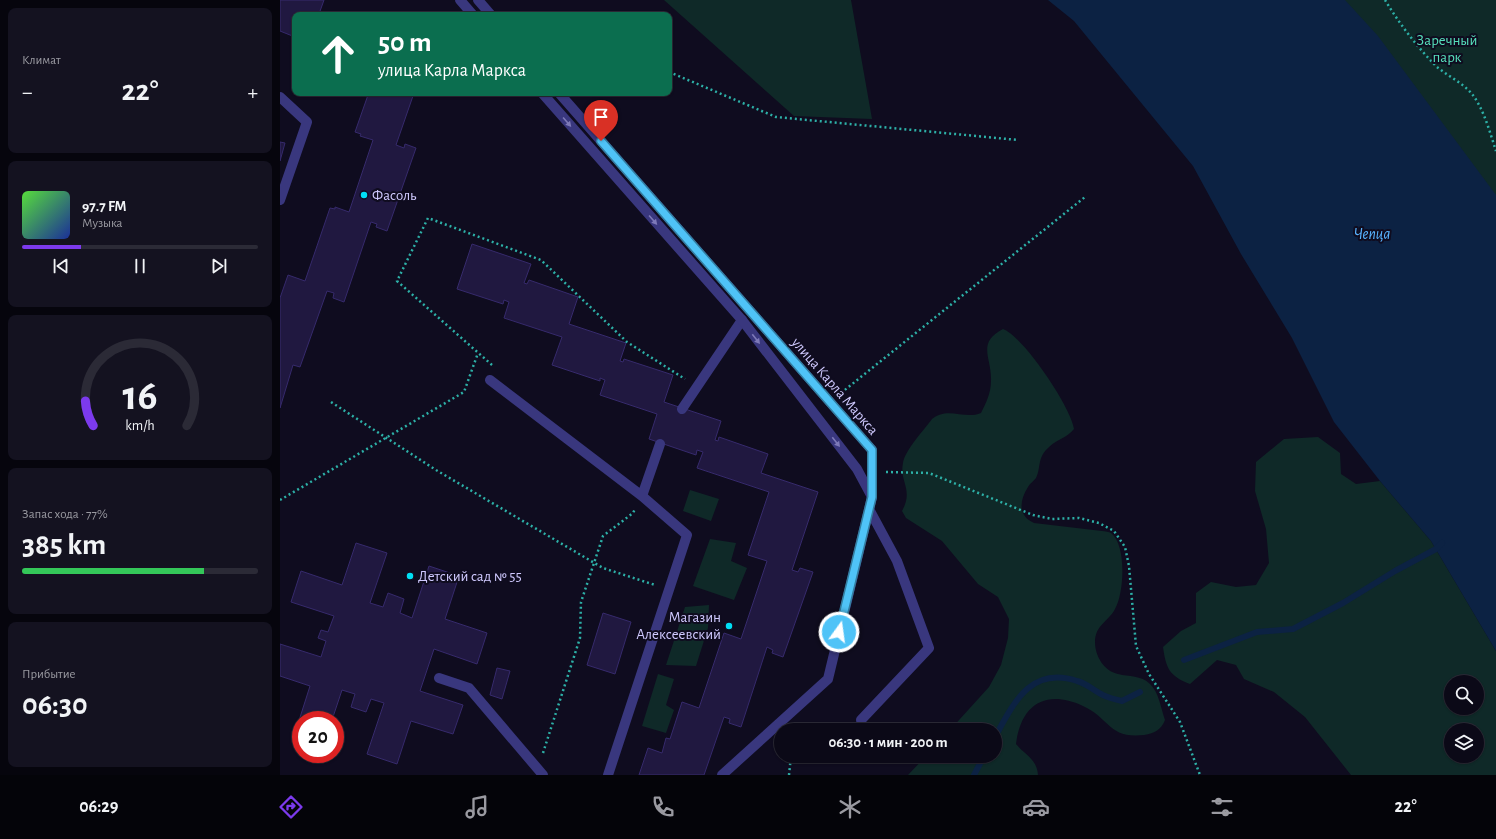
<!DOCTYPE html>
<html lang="ru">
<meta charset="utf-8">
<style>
body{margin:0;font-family:"Alegreya Sans",sans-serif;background:#141220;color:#f1f3f6;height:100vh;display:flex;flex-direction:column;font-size:15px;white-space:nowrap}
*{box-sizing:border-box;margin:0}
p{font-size:13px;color:#9a9aa1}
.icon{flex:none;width:22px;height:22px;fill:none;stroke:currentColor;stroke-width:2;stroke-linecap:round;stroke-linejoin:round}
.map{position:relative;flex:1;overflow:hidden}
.panel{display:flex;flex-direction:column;gap:8px;padding:8px;background:#06050d;width:280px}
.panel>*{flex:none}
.guide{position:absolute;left:12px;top:12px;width:380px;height:84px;border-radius:8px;box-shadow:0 1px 3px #0004,0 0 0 1px #2b2a36;background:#0b6e4f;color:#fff;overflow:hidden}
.tools{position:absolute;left:1164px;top:675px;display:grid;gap:8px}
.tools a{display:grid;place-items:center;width:40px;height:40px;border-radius:50%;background:#0b0917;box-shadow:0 1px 3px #0004,0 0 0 1px #2b2a36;font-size:20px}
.speed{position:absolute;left:12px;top:711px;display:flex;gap:8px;font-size:20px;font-weight:700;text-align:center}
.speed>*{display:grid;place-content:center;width:52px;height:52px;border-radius:50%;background:#0b0917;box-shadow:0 1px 3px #0004,0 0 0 1px #2b2a36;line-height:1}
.speed .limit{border:6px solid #d22;background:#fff;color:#111}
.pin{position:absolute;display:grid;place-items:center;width:34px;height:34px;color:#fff;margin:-41px -17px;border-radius:50% 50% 50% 0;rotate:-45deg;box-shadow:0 0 4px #0007}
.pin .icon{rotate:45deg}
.me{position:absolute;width:44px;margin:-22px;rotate:14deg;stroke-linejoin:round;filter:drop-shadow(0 0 3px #0008)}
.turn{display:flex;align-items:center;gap:14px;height:84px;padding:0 20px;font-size:18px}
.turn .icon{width:52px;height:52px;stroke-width:2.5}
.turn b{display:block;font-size:28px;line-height:34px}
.big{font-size:30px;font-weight:700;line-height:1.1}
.panel .tile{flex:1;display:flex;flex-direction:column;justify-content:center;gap:6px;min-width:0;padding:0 14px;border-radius:8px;background:#141220}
.panel .dial{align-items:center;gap:0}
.dial svg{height:104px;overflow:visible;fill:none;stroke:#2b2a36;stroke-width:7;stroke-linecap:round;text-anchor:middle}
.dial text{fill:#f1f3f6;stroke:none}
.song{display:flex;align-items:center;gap:12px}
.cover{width:48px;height:48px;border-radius:6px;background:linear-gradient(135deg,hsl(110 70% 55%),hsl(230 70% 35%))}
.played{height:4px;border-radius:2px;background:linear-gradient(90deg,#7c3aed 25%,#2b2a36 25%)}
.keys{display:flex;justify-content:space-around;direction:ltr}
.heat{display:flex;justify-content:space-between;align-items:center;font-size:22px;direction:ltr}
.charge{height:6px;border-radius:3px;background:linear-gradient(90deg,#34c759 77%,#2b2a36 0)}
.trip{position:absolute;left:494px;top:723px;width:228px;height:40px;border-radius:20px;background:#0b0917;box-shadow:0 1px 3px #0004,0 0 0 1px #2b2a36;font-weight:700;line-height:40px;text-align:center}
.tab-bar{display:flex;height:64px;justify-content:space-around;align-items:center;background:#040409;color:#9a9aa1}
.tab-bar .icon{width:28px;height:28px}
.tab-bar .selected{color:#7c3aed}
.tab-bar b{font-size:18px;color:#f1f3f6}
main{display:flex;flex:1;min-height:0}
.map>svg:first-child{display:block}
</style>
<main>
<section class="panel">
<div class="tile"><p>Климат</p>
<div class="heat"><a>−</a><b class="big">22°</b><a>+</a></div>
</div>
<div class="tile">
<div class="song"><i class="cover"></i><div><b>97.7 FM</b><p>Музыка</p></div></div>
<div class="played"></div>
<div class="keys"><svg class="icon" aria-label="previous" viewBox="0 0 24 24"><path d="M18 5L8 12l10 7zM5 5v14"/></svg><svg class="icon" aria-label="pause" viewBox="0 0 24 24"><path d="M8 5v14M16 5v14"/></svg><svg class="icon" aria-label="next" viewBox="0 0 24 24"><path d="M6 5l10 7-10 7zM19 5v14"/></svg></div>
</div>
<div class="tile dial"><svg viewBox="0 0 100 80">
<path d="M14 69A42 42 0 1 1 86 69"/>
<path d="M14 69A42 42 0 0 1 8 50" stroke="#7c3aed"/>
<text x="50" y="56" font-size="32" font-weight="700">16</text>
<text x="50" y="72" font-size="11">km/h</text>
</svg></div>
<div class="tile"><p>Запас хода · 77%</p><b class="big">385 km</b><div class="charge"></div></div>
<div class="tile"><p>Прибытие</p><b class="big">06:30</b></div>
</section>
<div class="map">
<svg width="1216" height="775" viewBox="0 0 1216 775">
<rect width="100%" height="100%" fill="#0f0c1f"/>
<!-- green -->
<path fill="#0f2928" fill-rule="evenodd" d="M384,0h187l21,119 -78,-3z
M984,0h232v269z
M723,329c20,7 68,78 71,100 -7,9 -19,11 -27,20 -10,10 -6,20 -11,29 -2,3 -6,5 -8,9 -9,14 -10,29 6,36l68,8c3,0 7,1 9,2 16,12 13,61 4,76 -6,12 -20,16 -20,33 0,14 9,29 23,32 11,3 23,1 32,10 9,8 11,25 15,36 -4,10 -10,13 -21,15 -36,4 -34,-17 -61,-29 -37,-17 -62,-2 -67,38 9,11 21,15 22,31h-130l18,-19h69v-26h-45l39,-43 12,-22 7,-27 1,-19 -11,-22 -20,-13 -36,-43 -36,-23 -4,-7c12,-22 -3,-29 1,-48 2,-13 21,-33 29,-44 16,-13 32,1 49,-6 5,-10 10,-20 10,-32 1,-23 -15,-38 12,-52z
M1038,437l22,16 1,21 15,10 24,-3 51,60 65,110v124h-145l-46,-58 -31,-25 -30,-13 -8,-14 -19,-5 -27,24c-21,-8 -24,-16 -27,-37l18,-16 15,-8v-30l15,-11 25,5 20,-2 13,-22 -3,-34 -11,-38 1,-29 28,-23zM1171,682h26v26h-26zM1171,730h26v26h-26z
M410,490l29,9 -8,22 -28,-10z
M430,539l26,4 -5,18 16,7 -13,32 -41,-14z
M429,605l-1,23 -12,38 -30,-1 19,-58z
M378,674l16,5 -8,26 8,5 -8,23 -24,-7z"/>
<!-- water -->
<path fill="#0c2243" d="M768,0h297l33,36 118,159v456l-65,-110 -51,-60 -46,-59 -42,-84 -51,-84 -48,-88 -119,-145z"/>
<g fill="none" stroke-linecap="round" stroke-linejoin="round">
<!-- stream -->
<path stroke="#0c2243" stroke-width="6" d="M904,660l73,-28 36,-3 50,-26 52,-32 41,-22 6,-6
M715,737c19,-35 36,-71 82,-56 9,2 16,9 24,13 6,4 14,5 21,7l18,-9
M694,775l10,-19"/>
</g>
<!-- building -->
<path fill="#201840" stroke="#362a6c" d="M0,0h44l-5,14 3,1h-27v22l-15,-6z
M85,93h49l-18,52 8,3 1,-4 11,4 -29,83 -11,-4 1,-3 -6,-2 -27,80 -11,-4 1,-5 -7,-2 -27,76 -7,-2 -13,43v-110l8,-23 17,6 25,-73 5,1v-2l14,5 24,-72 -13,-4 1,-2 -6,-2 13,-37z
M0,142l5,1 -5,18z
M192,244l59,20 -7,19 3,1 2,-4 49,17 -9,27 57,19 -6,18 3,1 1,-3 49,16 -9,27 57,19 -6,19 3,1 1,-4 49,17 -7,19 57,19 -26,78 6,2 2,-4 13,4 -30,85 -11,-4 1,-3 -6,-3 -26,80 -12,-4 1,-4 -6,-2 -20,58h-65l9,-27 14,5 4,-15 4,1 12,-37 17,6 25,-75 17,6 26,-78 -19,-6 21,-63 -72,-24 6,-16 -6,-2 -1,5 -47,-16 8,-25 -57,-19 5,-15 -5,-2v3l-48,-16 10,-28 -58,-19 5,-16 -5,-2 -1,4 -46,-15z
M76,543l31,10 -17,50 13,4 5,-14 16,6 -4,14 12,5 17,-52 30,10 -14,43 42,14 -10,31 -43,-15 -14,42 43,14 -10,29 -42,-13 -14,43 -30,-10 17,-51 -13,-4 -5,13 -15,-5 4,-13 -13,-4 -10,30h-31v12l-5,-2 14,-44 -30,-10v-32l41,13 5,-16 -8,-3 3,-8 7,2 6,-16 -43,-14 10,-31 41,14z
M323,613l28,9 -16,52 -28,-9z
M217,668l13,3 -8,28 -12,-4z"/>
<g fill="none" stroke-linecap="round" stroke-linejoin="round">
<!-- path -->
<path stroke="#2db0a7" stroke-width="2.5" stroke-dasharray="2 3" stroke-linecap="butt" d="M1105,0c14,23 32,47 51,66 11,10 26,16 36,28 12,15 18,39 24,57
M389,72l107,45 242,23
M212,365l-95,-84 31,-63 113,42 86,82 58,37
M561,393l244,-196
M51,402l105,68 167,98 52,17
M606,472l43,1 104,42 19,4 27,-1 20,5 15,8 11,16 4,19 7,80 13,28 31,48 20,53
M0,500l184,-108 14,-39
M263,753l37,-115 1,-36 22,-66 30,-23 2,-4
M509,775l2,-19"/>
<!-- lane -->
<path stroke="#39377e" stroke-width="10" d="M0,97l27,25 -27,78
M210,380l152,116
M402,409l60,-89
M159,678l30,10 74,87
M581,720l68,-72 -32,-87 -28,-52
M328,775l79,-240 -45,-39 18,-52
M442,775l106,-96 44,-182"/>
<!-- street -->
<path stroke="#39377e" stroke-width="10" d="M180,0l13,15
M198,0l13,15
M262,93l200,227 115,149 15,28
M279,93l313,357v45"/>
</g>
<!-- one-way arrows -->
<defs><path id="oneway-solid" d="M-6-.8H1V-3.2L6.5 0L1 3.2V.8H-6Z"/></defs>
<g fill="#7d79b8">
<use href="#oneway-solid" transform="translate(287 122) rotate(49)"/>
<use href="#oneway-solid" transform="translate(373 220) rotate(49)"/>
<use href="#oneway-solid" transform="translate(476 339) rotate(52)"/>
<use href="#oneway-solid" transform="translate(556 442) rotate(52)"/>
</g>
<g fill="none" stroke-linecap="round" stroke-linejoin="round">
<!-- route casing -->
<g stroke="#337fa1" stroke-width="10">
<path id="route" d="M321,141l271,309v47l-33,135"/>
</g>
<!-- route -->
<use href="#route" stroke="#4fc3f7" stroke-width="7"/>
</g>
<!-- markers -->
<g fill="#00dff5" stroke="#0f0c1f" stroke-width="1.5">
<circle cx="84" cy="195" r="4"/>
<circle cx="130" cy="576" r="4"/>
<circle cx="449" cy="626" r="4"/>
</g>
<g text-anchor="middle" stroke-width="4" stroke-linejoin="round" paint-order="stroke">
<!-- park labels -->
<g font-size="15" fill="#56dfbb" stroke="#0f0c1f">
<text x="1167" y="45">Заречный<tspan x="1167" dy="17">парк</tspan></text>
</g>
<!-- poi labels -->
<g font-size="15" fill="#d0caff" stroke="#0f0c1f" text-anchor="start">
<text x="92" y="200">Фасоль</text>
<text x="138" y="581">Детский сад № 55</text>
<text x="441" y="622" text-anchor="end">Магазин<tspan x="441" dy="17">Алексеевский</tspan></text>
</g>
<!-- street labels -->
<g font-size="15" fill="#d0caff" stroke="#0f0c1f">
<text transform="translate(555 386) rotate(49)" y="5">улица Карла Маркса</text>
</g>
<!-- water labels -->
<g font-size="16" font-style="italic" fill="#58b3ff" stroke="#0f0c1f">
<text x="1092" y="239">Чепца</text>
</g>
</g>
</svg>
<div class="tools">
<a><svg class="icon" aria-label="search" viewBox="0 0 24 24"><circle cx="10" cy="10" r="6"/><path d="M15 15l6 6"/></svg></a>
<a><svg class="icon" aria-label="layers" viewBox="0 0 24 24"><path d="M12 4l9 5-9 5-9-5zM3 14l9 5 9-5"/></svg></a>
</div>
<div class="speed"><div class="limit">20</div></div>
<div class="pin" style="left:321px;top:141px;background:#d93025"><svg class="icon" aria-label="arrive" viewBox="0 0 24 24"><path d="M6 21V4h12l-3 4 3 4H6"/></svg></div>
<svg class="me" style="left:559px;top:632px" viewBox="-20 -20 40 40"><circle r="17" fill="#4fc3f7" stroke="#fff" stroke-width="3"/><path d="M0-11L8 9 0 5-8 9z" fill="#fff"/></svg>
<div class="trip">06:30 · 1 мин · 200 m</div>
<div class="guide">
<div class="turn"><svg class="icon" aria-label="ahead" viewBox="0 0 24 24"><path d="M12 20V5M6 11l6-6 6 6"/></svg><div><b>50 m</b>улица Карла Маркса</div></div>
</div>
</div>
</main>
<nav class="tab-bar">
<b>06:29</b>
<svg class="icon selected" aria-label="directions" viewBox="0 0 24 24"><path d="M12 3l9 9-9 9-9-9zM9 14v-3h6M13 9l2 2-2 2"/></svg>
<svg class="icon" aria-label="music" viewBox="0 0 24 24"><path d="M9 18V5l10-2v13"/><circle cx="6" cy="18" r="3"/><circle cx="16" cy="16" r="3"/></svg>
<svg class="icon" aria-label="phone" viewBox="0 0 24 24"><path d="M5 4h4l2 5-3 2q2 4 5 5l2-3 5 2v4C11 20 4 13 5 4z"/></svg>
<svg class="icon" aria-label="climate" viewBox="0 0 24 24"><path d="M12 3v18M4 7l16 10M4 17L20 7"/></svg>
<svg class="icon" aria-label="car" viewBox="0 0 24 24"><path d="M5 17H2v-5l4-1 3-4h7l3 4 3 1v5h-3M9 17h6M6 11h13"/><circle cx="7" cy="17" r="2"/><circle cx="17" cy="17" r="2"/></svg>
<svg class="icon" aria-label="filters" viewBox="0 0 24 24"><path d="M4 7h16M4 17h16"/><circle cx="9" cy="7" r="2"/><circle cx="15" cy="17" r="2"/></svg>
<b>22°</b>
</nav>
